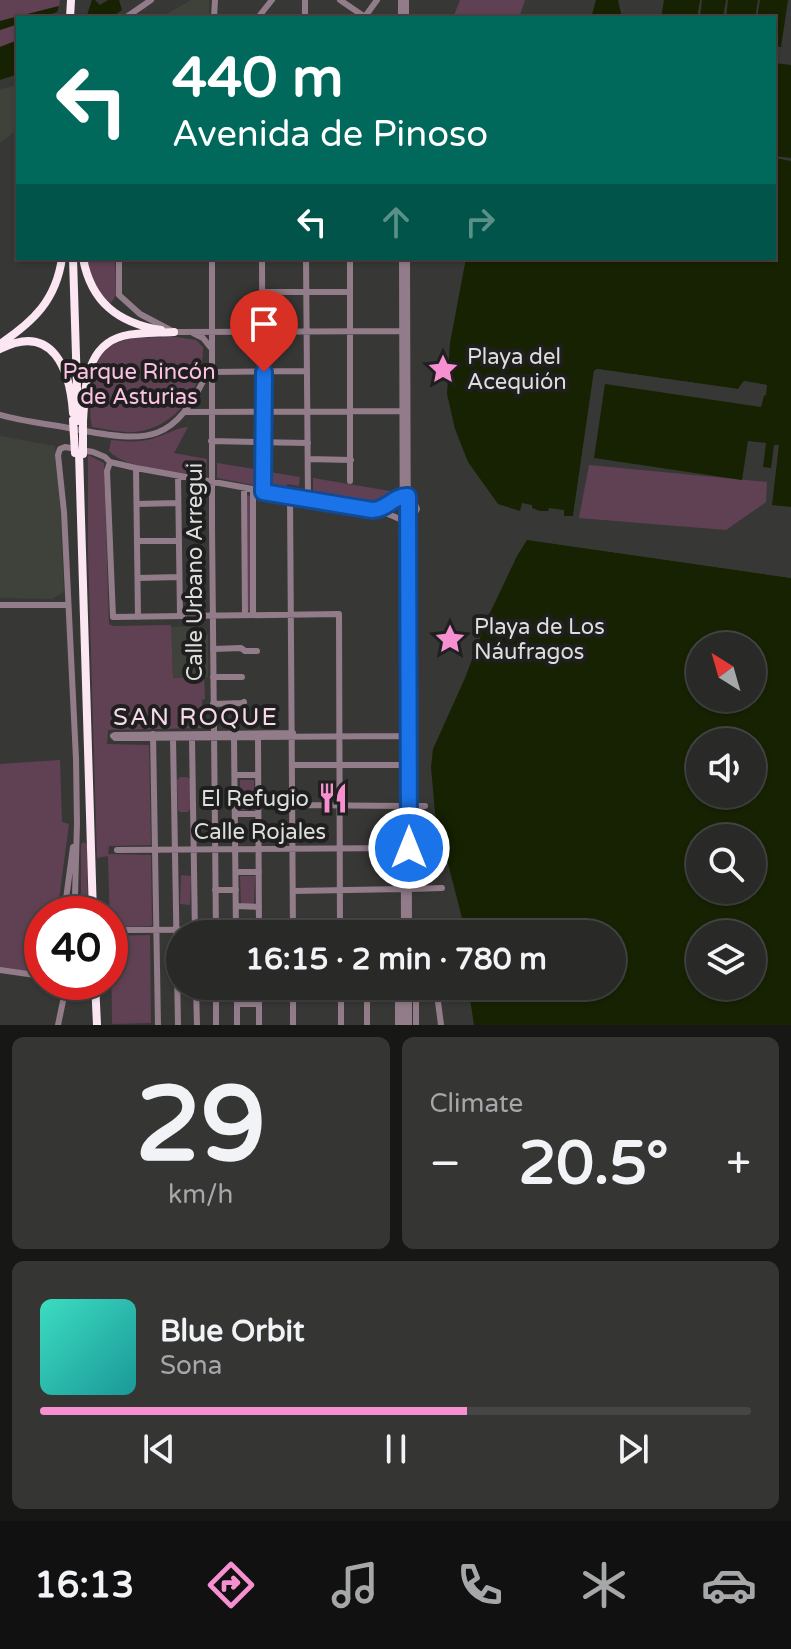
<!DOCTYPE html>
<meta charset="utf-8">
<style>
body{margin:0;font-family:"Varela Round",sans-serif;background:#353634;color:#f1f3f6;height:100vh;display:flex;flex-direction:column;font-size:30px;white-space:nowrap}
*{box-sizing:border-box;margin:0}
p{font-size:26px;color:#a5a7a8}
.icon{flex:none;width:44px;height:44px;fill:none;stroke:currentColor;stroke-width:2;stroke-linecap:round;stroke-linejoin:round}
.map{position:relative;height:1025px;overflow:hidden}
.sheet{display:flex;flex-direction:column;gap:12px;padding:12px;background:#171716;flex:1}
.sheet>*{flex:none}
.guide{position:absolute;left:16px;top:16px;width:760px;height:244px;border-radius:0px;box-shadow:0 2px 6px #0004,0 0 0 2px #454645;background:#00695c;color:#fff;overflow:hidden}
.needle{width:52px;rotate:323deg}
.fabs{position:absolute;left:686px;top:632px;display:grid;gap:16px}
.fabs a{display:grid;place-items:center;width:80px;height:80px;border-radius:50%;background:#292a28;box-shadow:0 2px 6px #0004,0 0 0 2px #454645;font-size:40px}
.speed{position:absolute;left:24px;top:896px;display:flex;gap:16px;font-size:40px;font-weight:700;text-align:center}
.speed>*{display:grid;place-content:center;width:104px;height:104px;border-radius:50%;background:#292a28;box-shadow:0 2px 6px #0004,0 0 0 2px #454645;line-height:1}
.speed .limit{border:12px solid #d22;background:#fff;color:#111}
.pin{position:absolute;display:grid;place-items:center;width:68px;height:68px;color:#fff;margin:-82px -34px;border-radius:50% 50% 50% 0;rotate:-45deg;box-shadow:0 0 8px #0007}
.pin .icon{rotate:45deg}
.me{position:absolute;width:88px;margin:-44px;rotate:0deg;stroke-linejoin:round;filter:drop-shadow(0 0 6px #0008)}
.turn{display:flex;align-items:center;gap:28px;height:168px;padding:0 24px;font-size:36px}
.turn .icon{width:104px;height:104px;stroke-width:2.5}
.turn b{display:block;font-size:56px;line-height:68px}
.lanes{display:flex;align-items:center;height:76px;padding:0 24px;background:#0003;justify-content:center;gap:40px;direction:ltr}
.lanes .off{opacity:.35}
.big{font-size:60px;font-weight:700;line-height:1.1}
.sheet .widget{flex:1;display:flex;flex-direction:column;justify-content:center;gap:12px;min-width:0;padding:0 28px;border-radius:12px;background:#353634}
.sheet .dial{align-items:center;gap:0}
.dial b{font-size:104px;line-height:1}
.song{display:flex;align-items:center;gap:24px}
.cover{width:96px;height:96px;border-radius:12px;background:linear-gradient(135deg,hsl(170 70% 55%),hsl(180 70% 35%))}
.played{height:8px;border-radius:4px;background:linear-gradient(90deg,#f690d0 60%,#454645 60%)}
.keys{display:flex;justify-content:space-around;direction:ltr}
.heat{display:flex;justify-content:space-between;align-items:center;font-size:44px;direction:ltr}
.sheet .tiles{flex:1;display:grid;gap:12px;grid-template-columns:1fr 1fr}
.widget:last-child{grid-column:span 2}
.trip{position:absolute;left:166px;top:920px;width:460px;height:80px;border-radius:40px;background:#292a28;box-shadow:0 2px 6px #0004,0 0 0 2px #454645;font-weight:700;line-height:80px;text-align:center}
.tabs{display:flex;height:128px;justify-content:space-around;align-items:center;background:#101110;color:#a5a7a8}
.tabs .icon{width:56px;height:56px}
.tabs .on{color:#f690d0}
.tabs b{font-size:36px;color:#f1f3f6}
.map>svg:first-child{display:block}
</style>
<div class="map">
<svg width="791" height="1025" viewBox="0 0 791 1025">
<rect width="100%" height="100%" fill="#373835"/>
<!-- built -->
<path fill="#3e423a" d="M191,0h18v18h-49z
M18,85v44l-18,14v-54z
M0,436l55,10 5,58 4,88 -12,7 -52,-1z
M195,626v9h13v42l-35,1 -2,-51z"/>
<!-- green -->
<path fill="#604154" d="M0,0h60l-1,6 -59,15z
M460,0h65l-6,18h-66z
M18,24v16l-18,7v-17z
M87,258h28l1,37 -5,8c-14,-10 -21,-28 -24,-45z
M176,337l20,3 7,7c1,40 -25,80 -68,85 -14,1 -29,-3 -43,-5 -3,-12 -1,-26 0,-38 4,-57 39,-51 84,-52z
M188,427l-14,26 33,6 -1,18c-25,-5 -81,-8 -97,-26l2,-11c16,2 31,3 46,-3 11,-3 19,-9 31,-10z
M88,455l16,8 5,161 4,2 58,-1 2,53 31,-1 1,22 -3,1 1,28 -95,2 -1,14 42,1 2,100 -42,1 -1,8 43,1 1,70 -2,1 -40,1 -2,-71 -11,2 -9,-306z
M217,463l43,7 -1,16 -42,-8z
M589,465l178,17 -1,20 -40,28 -147,-12z
M269,472l31,5 -1,9 -12,-2 -1,6 -17,-3z
M313,478l77,13v1l-4,10 -9,4 -64,-10z
M246,495l5,1 1,115h-5z
M60,760l2,62 7,2 -12,90h-15v60l-42,-6v-204z
M180,777h7l3,2v30l-2,3h-8l-2,-2 -1,-30z
M240,780h14v30h-14z
M84,842l3,3 1,69h-7v-70z
M181,875l10,1 -1,29 -10,-1z
M240,876h15l-1,28h-13z
M150,935l1,88 -39,1 -1,-88z"/>
<!-- water -->
<path fill="#162202" fill-rule="evenodd" d="M92,0h3l5,5 8,-5h11l3,10 -11,8h-25z
M596,0h22l4,18h-31z
M664,0h36l-3,18h-36z
M702,0h24l-3,18h-23z
M728,0h30l-3,18h-29z
M760,0h28l-7,47 -7,-1v-28h-17z
M59,6l-2,6 -19,6h-20v6l-18,6v-9z
M18,40v34l-18,6v-33z
M774,63l17,2v93l-17,-2 1,2 16,3v346l-19,-2 7,-60h-5l-3,23 -8,-1 3,-24 -18,-2 -6,39 -148,-22 11,-74 156,23 6,-22 -23,-4 -6,8 -141,-20 -3,2 -21,146 -9,-1v-6l-15,-2 -1,3h-8l-8,-3v-3l-10,-2 -2,8 -22,-7 -30,-42 -13,-33 -8,-35 3,-51 16,-85h308z
M527,540l264,38v447h-317l-6,-39h144v-52h-149v-12l-28,-109 -4,-46 2,-18 32,-71 23,-61 29,-61zM700,646h52v52h-52zM700,742h52v52h-52zM700,838h52v52h-52zM700,934h52v52h-52z"/>
<!-- pier -->
<path fill="#373835" d="M597,369l141,20 6,-8 23,4 -1,10 -3,1 1,-10 -18,-2 -6,7 -141,-20 -2,2 -21,147 -13,-1 1,-3h9l21,-145z
M527,536l264,38v4l-268,-39z"/>
<g fill="none" stroke-linecap="round" stroke-linejoin="round">
<!-- minor -->
<path stroke="#927c89" stroke-width="6" d="M340,0l25,17
M401,0v18
M406,0v18
M125,18l26,-18
M214,18l1,-18
M260,18v-3l12,-15
M305,18v-18
M364,18l13,-18
M119,258v37l21,19 34,18 232,-1
M212,258v268l4,408
M262,258l1,234
M306,258l2,242
M350,258v223
M402,258l2,676
M407,258l2,676
M262,292h88
M193,333l10,5 8,10
M211,372l96,-1
M186,412l216,-1
M0,415c24,7 49,9 74,14 76,14 100,16 135,-60
M211,441l97,2
M308,459l43,1
M110,462l-3,9 6,146
M136,468l2,149
M178,476l2,140
M244,488l1,127
M290,496l3,438
M395,499l10,-4 8,4 4,10 -5,9
M137,504l41,-1
M137,541h42
M138,578l41,-1
M0,605h68
M253,615v-125
M113,617l226,-3 1,320
M213,649l28,-1 4,3h12
M213,677h29
M213,704l29,-1 2,-1
M293,733l-178,2 -2,1 2,2 288,-2
M153,734l5,291
M234,737l2,197
M258,737l1,197
M173,738l5,287
M192,738l3,196
M293,765h110
M235,775h23
M293,805l110,1
M409,806h16
M235,814h23
M409,848h26
M117,850l286,-2
M236,872h23
M409,889l33,-1
M215,890h21
M293,891l110,-2
M236,906l23,1
M64,914l9,-67
M72,914v-12l3,-6 2,-73 -1,-64 -12,-247 -6,-57 2,-6 5,-2 28,5 12,5 5,5 26,6 222,40 21,2 23,10 11,-3
M121,930l283,-1
M409,930l38,-1
M0,970l42,6
M196,986l1,39
M216,986v39
M237,986v39
M259,986v39
M293,986v39
M341,986v39
M367,986v39
M404,986v39
M409,986v39
M416,986v39
M436,986l5,39
M341,999h26
M237,1004h22
M58,1025l9,-43
M398,1025v-39"/>
<!-- highway -->
<path stroke="#fbe6f2" stroke-width="8" d="M70,18l1,-18
M73,258l5,163
M83,258c8,44 35,65 78,72
M0,344c34,-23 56,-44 62,-86
M0,349c53,-27 70,21 73,64
M83,421c2,-32 2,-75 40,-85 16,-4 34,-3 51,-4
M79,453l14,461
M95,982l2,43"/>
<!-- highway-bridge -->
<path stroke="#fbe6f2" stroke-width="8" d="M73,420l2,33
M83,454v-32"/>
</g>
<g fill="none" stroke-linecap="round" stroke-linejoin="round">
<!-- route casing -->
<g stroke="#114b97" stroke-width="20">
<path id="route" d="M264,372l-1,120 109,18c15,0 22,-15 36,-14l1,352"/>
</g>
<!-- route -->
<use href="#route" stroke="#1a73e8" stroke-width="14"/>
</g>
<!-- icons -->
<defs>
<g id="sight-bare" transform="scale(2.4)"><path d="M0-6L1.8-2.2L6-1.7L2.9 1.2L3.7 5.4L0 3.3L-3.7 5.4L-2.9 1.2L-6-1.7L-1.8-2.2Z" fill="#f690d0" stroke="#1e1f1e" stroke-width="2.5" paint-order="stroke"/></g>
<g id="restaurant-bare" transform="scale(2.4)"><path d="M-5-6h1v4h1v-4h1v4h1v-4h1v5L-1.5 .5V6h-2V.5L-5-1ZM5-6V6H3V1.5H1.5Q1.5-4 5-6Z" fill="#f690d0" stroke="#1e1f1e" stroke-width="2.5" paint-order="stroke"/></g>
</defs>
<g fill-rule="evenodd">
<use href="#sight-bare" x="443" y="369"/>
<use href="#sight-bare" x="450" y="639"/>
<use href="#restaurant-bare" x="333" y="798"/>
</g>
<g text-anchor="middle" stroke-width="8" stroke-linejoin="round" paint-order="stroke">
<!-- poi labels -->
<g font-size="22" fill="#dedfdd" stroke="#1e1f1e" text-anchor="start">
<text x="467" y="364">Playa del<tspan x="467" dy="25">Acequión</tspan></text>
<text x="474" y="634">Playa de Los<tspan x="474" dy="25">Náufragos</tspan></text>
<text x="309" y="806" text-anchor="end">El Refugio</text>
</g>
<!-- park labels -->
<g font-size="22" fill="#fcc1e3" stroke="#1e1f1e">
<text x="139" y="379">Parque Rincón<tspan x="139" dy="25">de Asturias</tspan></text>
</g>
<!-- street labels -->
<g font-size="22" fill="#dedfdd" stroke="#1e1f1e">
<text transform="translate(194 572) rotate(-90)" y="8">Calle Urbano Arregui</text>
<text x="260" y="839">Calle Rojales</text>
</g>
<!-- neighbourhood labels -->
<g font-size="24" letter-spacing="2" fill="#f7d9ea" stroke="#1e1f1e">
<text x="196" y="725">SAN ROQUE</text>
</g>
</g>
</svg>
<div class="fabs">
<a><svg class="needle" viewBox="-14 -14 28 28"><path d="M0-13l5 13h-10z" fill="#e53935"/><path d="M0 13l5-13h-10z" fill="#a5a7a8"/></svg></a>
<a><svg class="icon" aria-label="sound" viewBox="0 0 24 24"><path d="M4 9h4l5-4v14l-5-4H4zM17 9q2 3 0 6"/></svg></a>
<a><svg class="icon" aria-label="search" viewBox="0 0 24 24"><circle cx="10" cy="10" r="6"/><path d="M15 15l6 6"/></svg></a>
<a><svg class="icon" aria-label="layers" viewBox="0 0 24 24"><path d="M12 4l9 5-9 5-9-5zM3 14l9 5 9-5"/></svg></a>
</div>
<div class="speed"><div class="limit">40</div></div>
<div class="pin" style="left:264px;top:372px;background:#d93025"><svg class="icon" aria-label="arrive" viewBox="0 0 24 24"><path d="M6 21V4h12l-3 4 3 4H6"/></svg></div>
<svg class="me" style="left:409px;top:848px" viewBox="-20 -20 40 40"><circle r="17" fill="#1a73e8" stroke="#fff" stroke-width="3"/><path d="M0-11L8 9 0 5-8 9z" fill="#fff"/></svg>
<div class="trip">16:15 · 2 min · 780 m</div>
<div class="guide">
<div class="turn"><svg class="icon" aria-label="left" viewBox="0 0 24 24"><path d="M17 20v-9H6M10 6l-5 5 5 5"/></svg><div><b>440 m</b>Avenida de Pinoso</div></div>
<div class="lanes"><svg class="icon" aria-label="left" viewBox="0 0 24 24"><path d="M17 20v-9H6M10 6l-5 5 5 5"/></svg><svg class="icon off" aria-label="ahead" viewBox="0 0 24 24"><path d="M12 20V5M6 11l6-6 6 6"/></svg><svg class="icon off" aria-label="right" viewBox="0 0 24 24"><path d="M7 20v-9h11M14 6l5 5-5 5"/></svg></div>
</div>
</div>
<section class="sheet">
<div class="tiles">
<div class="widget dial"><b>29</b><p>km/h</p></div>
<div class="widget"><p>Climate</p>
<div class="heat"><a>−</a><b class="big">20.5°</b><a>+</a></div>
</div>
<div class="widget">
<div class="song"><i class="cover"></i><div><b>Blue Orbit</b><p>Sona</p></div></div>
<div class="played"></div>
<div class="keys"><svg class="icon" aria-label="previous" viewBox="0 0 24 24"><path d="M18 5L8 12l10 7zM5 5v14"/></svg><svg class="icon" aria-label="pause" viewBox="0 0 24 24"><path d="M8 5v14M16 5v14"/></svg><svg class="icon" aria-label="next" viewBox="0 0 24 24"><path d="M6 5l10 7-10 7zM19 5v14"/></svg></div>
</div>
</div>
</section>
<nav class="tabs">
<b>16:13</b>
<svg class="icon on" aria-label="directions" viewBox="0 0 24 24"><path d="M12 3l9 9-9 9-9-9zM9 14v-3h6M13 9l2 2-2 2"/></svg>
<svg class="icon" aria-label="music" viewBox="0 0 24 24"><path d="M9 18V5l10-2v13"/><circle cx="6" cy="18" r="3"/><circle cx="16" cy="16" r="3"/></svg>
<svg class="icon" aria-label="phone" viewBox="0 0 24 24"><path d="M5 4h4l2 5-3 2q2 4 5 5l2-3 5 2v4C11 20 4 13 5 4z"/></svg>
<svg class="icon" aria-label="climate" viewBox="0 0 24 24"><path d="M12 3v18M4 7l16 10M4 17L20 7"/></svg>
<svg class="icon" aria-label="car" viewBox="0 0 24 24"><path d="M5 17H2v-5l4-1 3-4h7l3 4 3 1v5h-3M9 17h6M6 11h13"/><circle cx="7" cy="17" r="2"/><circle cx="17" cy="17" r="2"/></svg>
</nav>
